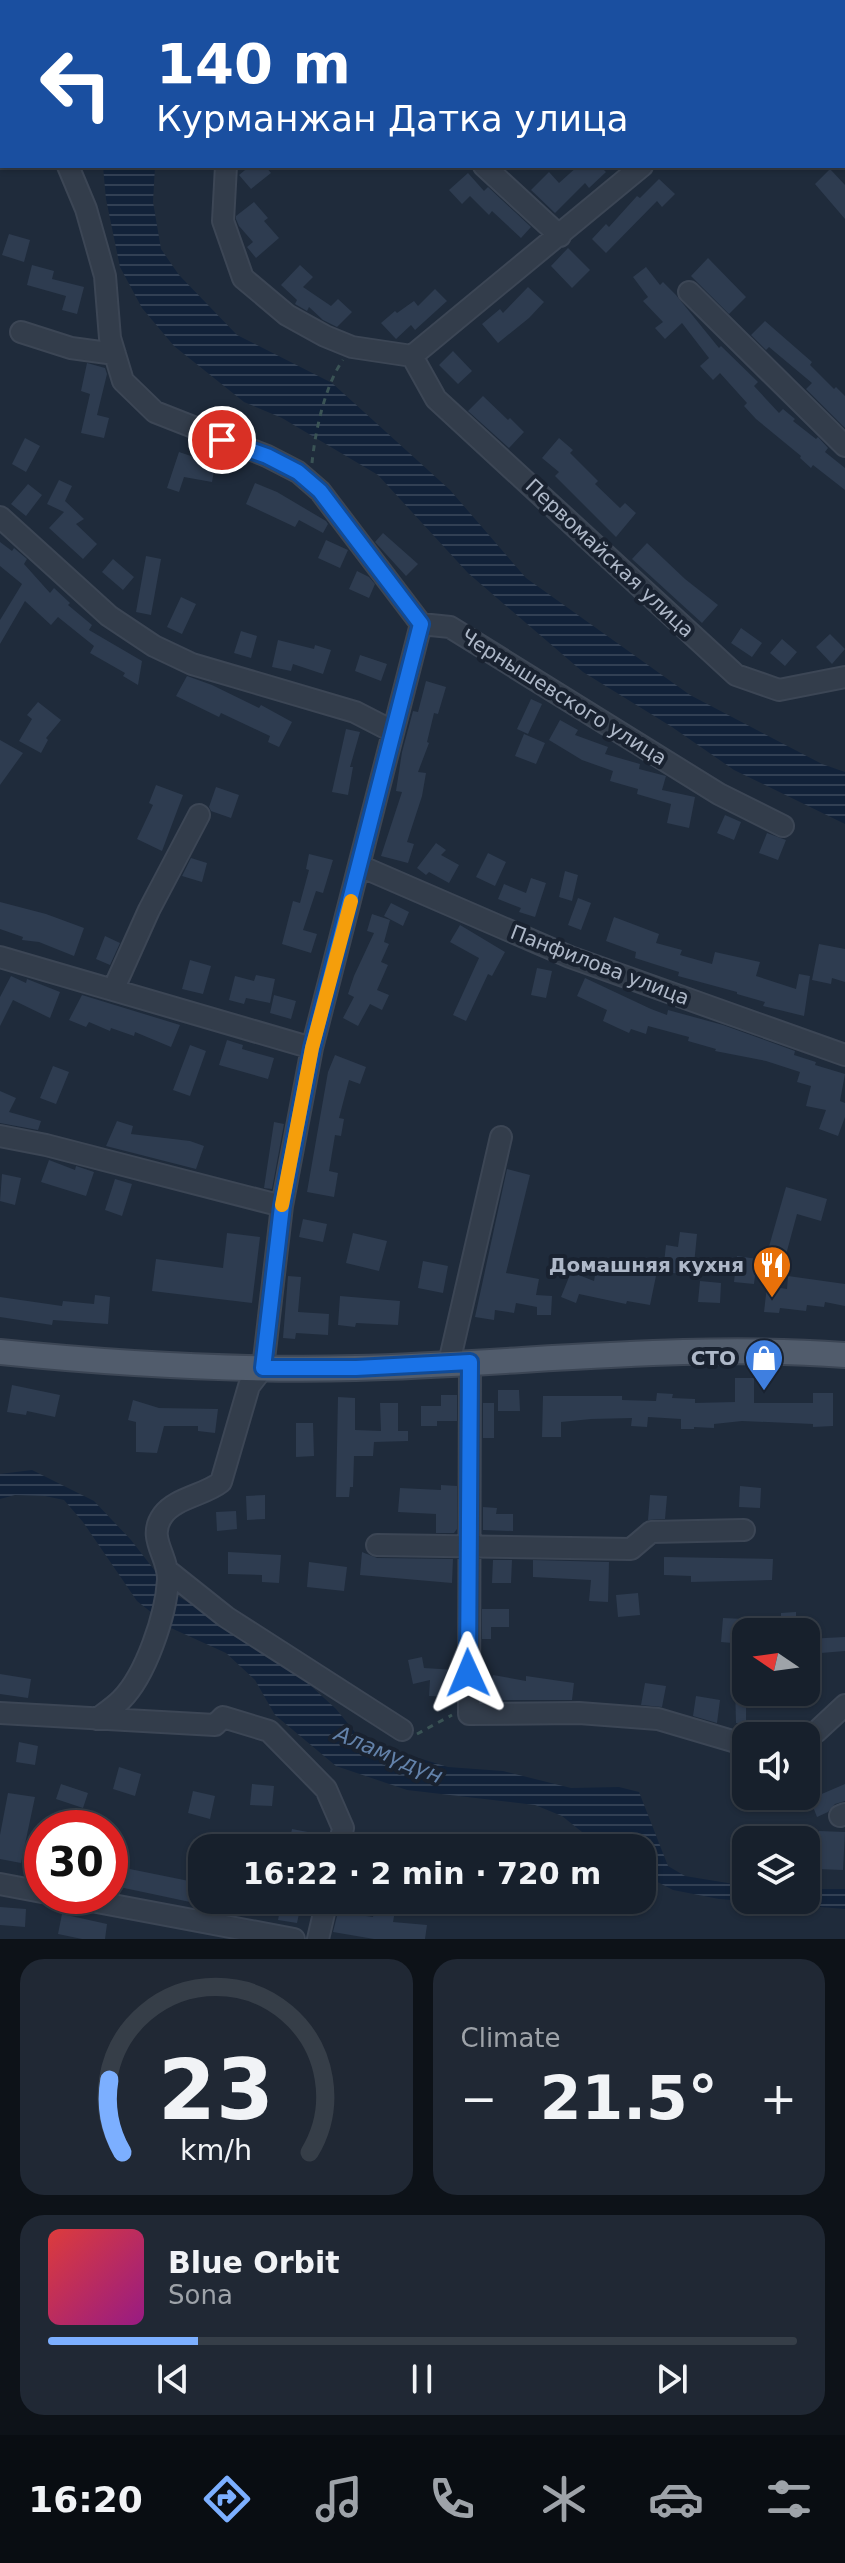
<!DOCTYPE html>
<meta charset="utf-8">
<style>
body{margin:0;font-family:"DejaVu Sans",sans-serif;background:#202834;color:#f1f3f6;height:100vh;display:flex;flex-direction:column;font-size:30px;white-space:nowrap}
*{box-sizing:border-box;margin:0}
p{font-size:26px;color:#9ea3a9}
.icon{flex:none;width:44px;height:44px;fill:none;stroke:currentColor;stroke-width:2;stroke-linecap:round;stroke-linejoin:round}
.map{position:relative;height:1939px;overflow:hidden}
.details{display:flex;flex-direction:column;gap:20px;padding:20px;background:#0d1218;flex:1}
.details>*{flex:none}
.top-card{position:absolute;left:0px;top:0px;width:846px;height:168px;box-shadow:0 2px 6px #0004,0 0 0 2px #363e48;background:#1a4fa0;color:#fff;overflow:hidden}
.needle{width:52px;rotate:283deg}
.tools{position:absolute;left:732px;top:1618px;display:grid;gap:16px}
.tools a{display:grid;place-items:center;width:88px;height:88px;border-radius:16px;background:#17202c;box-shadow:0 2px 6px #0004,0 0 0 2px #363e48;font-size:40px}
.speed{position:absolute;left:24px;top:1810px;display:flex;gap:16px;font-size:40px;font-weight:700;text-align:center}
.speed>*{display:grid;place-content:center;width:104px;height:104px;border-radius:50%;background:#17202c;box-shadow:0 2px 6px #0004,0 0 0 2px #363e48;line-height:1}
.speed .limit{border:12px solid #d22;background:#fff;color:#111}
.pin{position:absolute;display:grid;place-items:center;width:68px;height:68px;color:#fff;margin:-34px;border:4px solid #fff;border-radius:50%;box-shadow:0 2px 8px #0007}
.me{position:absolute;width:88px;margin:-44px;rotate:359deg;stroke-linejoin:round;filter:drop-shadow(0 0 6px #0008)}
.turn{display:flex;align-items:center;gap:28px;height:168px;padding:0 24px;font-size:36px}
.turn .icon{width:104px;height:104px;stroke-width:2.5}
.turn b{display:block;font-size:56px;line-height:68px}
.big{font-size:60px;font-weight:800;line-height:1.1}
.details .tile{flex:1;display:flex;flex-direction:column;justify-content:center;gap:12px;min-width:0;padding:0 28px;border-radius:24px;background:#202834}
.details .dial{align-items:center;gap:0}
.dial svg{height:208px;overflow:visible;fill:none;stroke:#363e48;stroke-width:7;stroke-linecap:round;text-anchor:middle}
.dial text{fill:#f1f3f6;stroke:none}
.song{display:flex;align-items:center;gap:24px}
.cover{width:96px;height:96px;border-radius:12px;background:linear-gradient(135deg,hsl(0 70% 55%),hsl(310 70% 35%))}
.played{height:8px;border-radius:4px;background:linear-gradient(90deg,#7cafff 20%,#363e48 20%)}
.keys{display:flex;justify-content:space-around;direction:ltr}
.heat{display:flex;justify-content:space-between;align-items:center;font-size:44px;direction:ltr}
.details .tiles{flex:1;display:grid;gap:20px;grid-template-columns:1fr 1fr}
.tile:last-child{grid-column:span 2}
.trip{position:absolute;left:188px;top:1834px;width:468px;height:80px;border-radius:24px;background:#17202c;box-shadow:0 2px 6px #0004,0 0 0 2px #363e48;font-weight:800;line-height:80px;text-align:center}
.tabs{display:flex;height:128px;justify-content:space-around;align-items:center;background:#090d12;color:#9ea3a9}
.tabs .icon{width:56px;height:56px}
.tabs .on{color:#7cafff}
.tabs b{font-size:36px;color:#f1f3f6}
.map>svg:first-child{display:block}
</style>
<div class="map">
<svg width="845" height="1939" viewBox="0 0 845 1939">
<defs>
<pattern id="water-rules" width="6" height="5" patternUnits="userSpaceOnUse" patternTransform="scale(2)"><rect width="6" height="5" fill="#122239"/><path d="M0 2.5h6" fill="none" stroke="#324054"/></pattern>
</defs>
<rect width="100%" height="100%" fill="#1f2b3b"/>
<!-- water -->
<path fill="url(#water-rules)" d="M103,166h52l-2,36 8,47 18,26 58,60 95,48 118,107 76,88 164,117 132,69 23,8v52l-111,-54 -62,-43 -89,-55 -115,-99 -90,-98 -96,-57 -38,-16 -70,-56 -32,-38 -22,-41 -14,-68z
M32,1470l62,31 37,39 28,36 20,21 96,56 61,56 23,28 30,12 59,18 55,4 68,17 48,-1 20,5 29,74 17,10 61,10v14h60v-11h39v20l-126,-10 -46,-9 -31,-16v-26h-40l-40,-32 -27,-11 -128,-15 -71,-24 -61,-51 -20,-35 -29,-27 -55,-25 -34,-27 -54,-79 -19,-22 -19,-4 -30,-1 -15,4v-25z"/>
<!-- building -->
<path fill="#2e3c50" d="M250,166h15l6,7 -20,16 -12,-14z
M578,166h22l6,6 -17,16 -4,-5 -30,30 -24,-23 18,-18 10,11z
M830,169l15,16v34l-30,-35z
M468,173l16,18 4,-4 43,40 -10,11 -29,-27 -3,4 -19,-19 -8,8 -13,-14z
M659,179l16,15 -13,13 -5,-6 -51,52 -14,-14 14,-15 3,3 28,-31 3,2z
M254,202l14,16 -4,3 15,17 -23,20 -9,-11 6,-5 -14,-16 -3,-7v-3z
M9,234l21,6 -6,22 -22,-7z
M568,248l22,22 -18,18 -21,-22z
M708,258l38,39 -17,17 -38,-38z
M32,265l22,6 -2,8 32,8 -7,27 -15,-4 4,-14 -39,-11z
M300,265l13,12 -10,10 28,19 7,-7 14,13 -15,15 -14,-7 -14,-13 -2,4 -12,-7 2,-4 -16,-15z
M646,267l14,18 3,-3 13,13 43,53 2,-2 37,36 -4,4 25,27 4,-4 12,10 -2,2 23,18 2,-2 10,11 -3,4 20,16v22l-32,-25 -2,3 -11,-10 1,-2 -45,-37 -12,-13 3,-3 -27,-30 -7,7 -13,-14 9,-8 -27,-35 -17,16 -10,-11 8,-6 -20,-21 5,-4 -15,-20z
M528,287l16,15 -15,16 -31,25 -16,-19 18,-15 3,4z
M435,289l12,12 -32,29 -4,-5 -15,14 -15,-16 14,-12 2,2 17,-12 4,5z
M765,321l47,41 -2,3 24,24 2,-2 9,9v32l-39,-39 6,-6 -43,-36 -3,3 -15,-15z
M453,351l19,20 -14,13 -19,-19z
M87,363l18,5 2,6 -10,41 12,3 -5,20 -23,-5 9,-39 -9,-3z
M483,396l25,24 2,-2 14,14 -15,16 -41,-37z
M25,438l15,8 -14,26 -14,-8z
M559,438l14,12 -3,3 28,28 -3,3 25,24 5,-5 11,10 -20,24 -61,-61 4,-4 -17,-14z
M179,452l21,7 1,-2 15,3 -4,22 -28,-5 -5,15 -12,-4z
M59,480l13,6 -7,15 19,18 -8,5 21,20 -14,15 -34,-31 15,-16 -17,-8z
M255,483l22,9 49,29 2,3 -5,9 -24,-13 -4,7 -49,-23z
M28,484l14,11 -16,21 -15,-12z
M383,533l35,31 -12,12 -31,-34z
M326,540l22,10 -8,18 -22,-10z
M0,542l12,9 2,-3 13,11 -3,5 26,29 4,-5 16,15 -2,2 24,20 -3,5 53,31 -4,24 -15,-9 2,-3 -35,-20 4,-7 -36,-29 -7,8 -26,-24 -25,43v-24l22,-36 -22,-18z
M647,543l38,36 33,26 -16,18 -70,-64z
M146,556l15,3 -10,56 -15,-3z
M113,559l21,18 -11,13 -21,-18z
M357,571l12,6 6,7 -6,14 -20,-9z
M181,597l15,7 -14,30 -15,-7z
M741,628l21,15 -10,14 -21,-14z
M241,631l16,5 -6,22 -17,-5z
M830,634l15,15 -13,15 -16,-17z
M782,639l15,13 -12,14 -15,-13z
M278,640l36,9 1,-4 16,5 -8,24 -30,-10 -2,7 -19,-4z
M360,655l27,9 -6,17 -26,-10z
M187,676l25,9 47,23 2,-3 31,17 -13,25 -11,-5 2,-6 -49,-23 -2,4 -43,-21z
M426,681l20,6 -8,27 -4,-1 -7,29 2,1 -11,29 8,1 -4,23 -15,46 7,2 -6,19 -27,-7 21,-64 -6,-1 6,-39 11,-41 5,1z
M531,699l11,5 -14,30 -11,-5z
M38,702l23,18 -15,18 2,2 -7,13 -22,-12 13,-22 -5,-4z
M560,720l18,10 -3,5 33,12 -3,7 35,10 -1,5 27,7 -4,14 33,7 -6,31 -22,-5 4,-19 -34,-10 1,-5 -28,-8 3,-10 -31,-11 -33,-20z
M346,729l14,3 -10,35h3l-5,28 -16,-3z
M524,734l21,9 -9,21 -21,-8z
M0,740l23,13 -23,32z
M156,785l27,10 -21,56 -25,-12 16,-34 -4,-2z
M216,787l23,8 -8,23 -20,-7 -2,-4z
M725,815l16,7 -7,18 -17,-7z
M767,833l19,7 -8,20 -19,-7z
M436,843l10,7 -5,5 18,10 -10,18 -20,-11 -3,3 -9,-7z
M488,853l18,9 -11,24 -19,-9z
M309,854l24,6 -10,33 -7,-2 -13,39 14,4 -6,19 -29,-9 11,-43 7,2 9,-33 -3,-1z
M191,858l16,5 -5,19 -20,-6z
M565,871l13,4 -6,26 -13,-4z
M531,878l15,5 -11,34 -16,-5 2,-4 -23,-9 6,-15 22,9z
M578,898l13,5 -10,27 -13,-5z
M0,902l46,12 38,14 -10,28 -35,-14 -17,-2 1,-3 -23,-8z
M391,903l18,9 -6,14 -19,-10z
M372,914l18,6 -6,22 5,2 -8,18 7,3 -11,25 12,5 -7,15 -12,-6 -12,22 -15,-8 11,-21 -6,-3 6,-18 20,-43 -7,-2z
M614,917l45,17 -3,9 26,7 -2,5 32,9 3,-12 45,10 -4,14 40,13 3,-15 11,2 -6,40 -41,-10 2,-4 -28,-8v-2l-59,-16 1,-4 -44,-14 1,-6 -30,-11z
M460,925l45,27 -13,24 -4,-2 -22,47 -13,-6 26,-57 -29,-16z
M105,936l15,7 -10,22 -14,-6z
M819,944l26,5v33l-13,-4 -1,6 -19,-4z
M190,960l21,6 -8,28 -21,-5z
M537,968l15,3 -6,27 -15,-3z
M256,975l19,4 -5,24 -24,-5 -2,6 -15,-4 6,-24 19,5z
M11,976l15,7 1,-4 33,13 -10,26 -37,-18 -13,26v-29z
M585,978l66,31 16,6 1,-5 55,15 72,26 -1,4 22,7 -1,3 30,9 -5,27 5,2v14l-7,19 -19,-7 7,-19 -20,-4 5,-20 -14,-4 3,-10 -34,-11 -51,-10 1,-2 -28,-8 1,-4 -41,-11 -2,8 -15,-5 -2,4 -11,-5 -15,-7 4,-11 -30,-14z
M82,995l98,30 -9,22 -36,-15 -1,4 -23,-8 -1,3 -21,-9 -3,5 -17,-7z
M274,995l22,6 -5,18 -21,-6z
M227,1040l16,5 -1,4 32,9 -6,21 -49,-14z
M190,1045l16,6 -16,45 -17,-6z
M335,1055l31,12 -6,17 -11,-4 -10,38 5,1 -3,17 -6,-1 -6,36 9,2 -4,24 -27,-5 21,-120z
M53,1066l16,6 -13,32 -16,-6z
M0,1091l16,7 -7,14 32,9 -3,9 -38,-7z
M117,1121l16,5 -2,8 59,7 14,5 -8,23 -90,-23z
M274,1122l10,2 -12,65 -8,-1z
M49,1160l26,10 1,-4 18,6 -8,24 -45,-14z
M507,1169l23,6 -24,98 33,6 -3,16 16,1 -1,19h-14v-8l-21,-4 -2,10 -19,-3 -1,10 -19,-3z
M2,1174l19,4 -6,27 -15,-4z
M115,1179l17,5 -10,32 -17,-6z
M786,1187l41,12 -6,22 -24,-7 -13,48 -18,-5z
M303,1219l24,5 -4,18 -24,-5z
M680,1232l17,2 -4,41 -30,-3 3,-27 12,2z
M227,1233l33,4 -8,66 -100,-12 4,-32 67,9z
M353,1233l34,8 -8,30 -33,-8z
M737,1256l20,3 -3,25 -20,-2z
M423,1261l25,5 -5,27 -25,-5z
M596,1270l19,4 1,-4 25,6 1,-3 14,3 -6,29 -23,-4 -1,3 -47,-10 -3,9 -15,-6 10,-25 23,9z
M288,1276l13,1 -3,35 31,2 -1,21 -32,-2 -1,6 -12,-1z
M788,1276l57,8v22l-20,-4 -1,5 -17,-2 -1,6 -26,-3 -1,5 -15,-1 3,-26 20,3z
M700,1281l21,2 -1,20 -22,-1z
M95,1295l15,2 -2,27 -55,-4 -1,5 -52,-8v-20l62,9 1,-5 31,3z
M340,1296l60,5 -2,24 -42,-2 -1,4 -17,-2z
M735,1378h19v25h59v-10h20v33l-20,1v-3l-71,-3 -28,3v4l-20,-1v2h-13v-10l-33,-2 -1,10 -16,-1 1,-8 -41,1 -30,3v15h-19l1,-41h79v4l34,1 1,-8 16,1 -1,4 23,1v4l40,-1z
M12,1385l48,10 -5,22 -28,-6 -1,4 -19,-3z
M498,1390h21l1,21h-22z
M441,1395h16v26h-20v5h-16v-20h20z
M338,1397l17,1v32l26,1 -1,-28h18v28h10v10l-34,1 -1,14h-19l-1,31h-3l-1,10h-13z
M133,1400l26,8 59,1 -3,24 -17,-2v-5h-34l-7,27 -21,-1v-30l-8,-2z
M483,1403h11v35h-11z
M296,1423h17l1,33 -18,1z
M441,1485l16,1v43l-3,4h-18v-19l-38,-2 2,-24 41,2z
M740,1486l21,2 -1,20 -21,-1z
M265,1495v24l-18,1 -1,-24z
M650,1495l17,1 -2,23 -17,1z
M483,1507l14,1 -1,6h17v17l-30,-1z
M236,1511l1,18 -20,2 -1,-19z
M228,1552l53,3 -2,28 -17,-1v-7l-34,-1z
M362,1552l15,6 76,1 -1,24 -92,-8z
M664,1557l109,2 -1,21 -81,2v-6l-27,-1z
M493,1560h19l-1,23h-19z
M533,1560l76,2 -1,40 -19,-1 2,-21 -58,-3z
M309,1562l38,5 -3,24 -37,-4z
M638,1593l2,22 -22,2 -2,-22z
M482,1609h27v18h-18v12h-9z
M796,1612v20h-52l-1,12 -22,-2 2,-24 22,1v3l36,-2v-7z
M845,1637v14l-24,2v7l-14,1 -1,-22z
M422,1657l2,11 32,2v5l-5,1 -1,21 -21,-1 1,-16 -17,4 -5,-24z
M0,1674l31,5 -3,19 -28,-4z
M493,1675l33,6v-5l48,7 -2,17h-83z
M645,1683l21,3 -4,21 -21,-2z
M746,1684v8h8v11h-8v20h-10l-1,-38z
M696,1696l24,4 -3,23 -24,-7z
M19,1742l19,4 -3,19 -19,-3z
M119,1767l22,7 -6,22 -22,-7z
M61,1784l27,9 -5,15 -27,-9z
M252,1784l22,2 -2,20 -22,-1z
M845,1784v17l-10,3 -7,8 -11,5 -7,-18z
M193,1791l22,5 -5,23 -22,-6z
M8,1793l27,4 -14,66 -21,-4v-24z
M292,1829l21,4 -3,15h-22z
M819,1831l26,1 -2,38 -26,-1z
M110,1865l84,17 -4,20 -80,-17z
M282,1900h20l-5,23 -19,-3z
M0,1907l26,2 -1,18 -25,-2z
M375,1907l20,4 -2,11 34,3 -2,14h-51l-41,-7 5,-20 35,5z
M62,1914l45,10 -2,15h-23l-24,-5z"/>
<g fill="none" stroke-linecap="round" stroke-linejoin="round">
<!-- minor casing -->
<g stroke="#3c4655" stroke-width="24">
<path id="minor" d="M185,0l1,2
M657,0l3,2
M0,106l2,1
M844,138h1
M68,166l18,43 19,67 5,62 13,43 32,31 112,44 31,16 22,19 101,133 29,3 269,167 64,32
M226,166l-3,55 20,57 44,37 38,21 27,11 60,9 230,-190
M484,166l76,70
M689,292l156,154
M21,332l50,16 44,6
M412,356l24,43 300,276 43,15 66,-13
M0,517l109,99 45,30 38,18 163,48 37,19
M360,866l210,91 275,98
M0,957l312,91
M114,988l35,-78 50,-95
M0,1136l46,9 236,61
M470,1362l-1,352 110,-1 79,6 88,26
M449,1363l52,-226
M377,1545l254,4 20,-17 93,-2
M167,1570l59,47 176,113
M0,1713l215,12 8,-8 46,14 57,58 17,39 -4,20
M97,1719c8,-6 17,-12 24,-19 25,-25 45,-85 47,-120 1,-24 -22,-42 -5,-65 12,-17 42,-20 58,-33l28,-96 14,-18 19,-162 30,-158 109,-424
M793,1736l23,-4 29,-27
M840,1816l5,-2
M0,1884l42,8
M65,1896l229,43
M318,1939l9,-39"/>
</g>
<!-- major casing -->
<g stroke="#3c4655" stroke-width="28">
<path id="major" d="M0,1352c119,12 237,19 356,16 163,-4 325,-25 489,-13"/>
</g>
<!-- path -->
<path stroke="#3a5355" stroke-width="3" stroke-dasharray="6 6" stroke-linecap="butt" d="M312,463c3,-31 13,-78 31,-103
M417,1734l35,-19"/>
<!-- minor -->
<use href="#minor" stroke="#333d4b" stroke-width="20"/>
<!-- major -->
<use href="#major" stroke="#515c6c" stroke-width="24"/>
</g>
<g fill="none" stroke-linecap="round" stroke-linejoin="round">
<!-- route casing -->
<g stroke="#114b97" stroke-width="20">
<path id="route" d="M222,440l45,16 31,16 22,19 101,133 -109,424 -30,158 -19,162h93l114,-6 -2,311"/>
</g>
<!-- route -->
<use href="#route" stroke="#1a73e8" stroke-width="14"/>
<!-- slow -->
<path stroke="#f59e0b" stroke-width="14" d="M282,1205l30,-157 39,-147"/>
</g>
<!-- icons -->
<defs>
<g id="restaurant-pin" transform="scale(2)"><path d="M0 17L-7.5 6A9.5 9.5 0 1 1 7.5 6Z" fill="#e8710a" stroke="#192230"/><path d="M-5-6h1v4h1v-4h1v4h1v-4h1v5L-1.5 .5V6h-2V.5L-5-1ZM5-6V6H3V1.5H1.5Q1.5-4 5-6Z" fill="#fff"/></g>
<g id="shop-pin" transform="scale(2)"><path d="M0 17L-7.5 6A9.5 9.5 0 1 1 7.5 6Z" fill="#3f7fe0" stroke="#192230"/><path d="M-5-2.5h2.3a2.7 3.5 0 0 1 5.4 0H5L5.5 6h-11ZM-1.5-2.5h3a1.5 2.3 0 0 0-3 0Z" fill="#fff"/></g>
</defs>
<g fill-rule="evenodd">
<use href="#restaurant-pin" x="772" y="1265"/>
<use href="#shop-pin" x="764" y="1358"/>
</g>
<g text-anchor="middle" stroke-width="8" stroke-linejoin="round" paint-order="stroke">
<!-- street labels -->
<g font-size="20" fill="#aeb8c8" stroke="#192230">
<text transform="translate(610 558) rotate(43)" y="7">Первомайская улица</text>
<text transform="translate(564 697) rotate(32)" y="7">Чернышевского улица</text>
<text transform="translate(600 965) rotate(21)" y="7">Панфилова улица</text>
</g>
<!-- poi labels -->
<g font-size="20" font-weight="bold" fill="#aeb8c8" stroke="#192230" text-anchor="end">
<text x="744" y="1272">Домашняя кухня</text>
<text x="736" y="1365">СТО</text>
</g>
<!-- water labels -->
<g font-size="22" font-style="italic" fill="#6382aa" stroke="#192230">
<text transform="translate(389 1754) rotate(23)" y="8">Аламүдүн</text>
</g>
</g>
</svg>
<div class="tools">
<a><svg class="needle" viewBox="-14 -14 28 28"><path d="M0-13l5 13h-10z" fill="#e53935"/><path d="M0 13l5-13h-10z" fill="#9ea3a9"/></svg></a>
<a><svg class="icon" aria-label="sound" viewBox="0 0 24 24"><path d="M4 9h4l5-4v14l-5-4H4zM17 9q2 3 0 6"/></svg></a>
<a><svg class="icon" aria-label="layers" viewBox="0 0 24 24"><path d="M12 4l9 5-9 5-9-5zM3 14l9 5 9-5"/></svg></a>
</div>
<div class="speed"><div class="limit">30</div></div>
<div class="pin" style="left:222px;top:440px;background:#d93025"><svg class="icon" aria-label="arrive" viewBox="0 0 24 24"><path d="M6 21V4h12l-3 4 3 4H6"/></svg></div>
<svg class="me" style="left:468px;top:1673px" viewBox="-20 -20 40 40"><path d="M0-17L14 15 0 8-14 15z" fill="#1a73e8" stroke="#fff" stroke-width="4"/></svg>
<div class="trip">16:22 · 2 min · 720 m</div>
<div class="top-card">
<div class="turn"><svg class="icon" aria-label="left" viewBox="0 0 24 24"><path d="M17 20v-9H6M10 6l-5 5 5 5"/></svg><div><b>140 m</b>Курманжан Датка улица</div></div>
</div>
</div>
<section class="details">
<div class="tiles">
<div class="tile dial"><svg viewBox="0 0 100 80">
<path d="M14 69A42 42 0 1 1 86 69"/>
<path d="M14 69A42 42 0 0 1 9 41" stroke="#7cafff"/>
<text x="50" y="56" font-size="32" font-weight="700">23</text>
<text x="50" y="72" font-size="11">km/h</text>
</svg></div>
<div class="tile"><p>Climate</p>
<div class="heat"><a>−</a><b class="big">21.5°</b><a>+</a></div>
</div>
<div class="tile">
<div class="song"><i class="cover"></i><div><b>Blue Orbit</b><p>Sona</p></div></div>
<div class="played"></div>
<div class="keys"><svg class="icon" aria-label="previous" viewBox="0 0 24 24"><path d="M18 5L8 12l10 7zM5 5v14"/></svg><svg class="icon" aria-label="pause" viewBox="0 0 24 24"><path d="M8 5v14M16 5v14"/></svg><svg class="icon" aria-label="next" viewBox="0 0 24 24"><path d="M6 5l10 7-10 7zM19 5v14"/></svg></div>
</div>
</div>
</section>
<nav class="tabs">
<b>16:20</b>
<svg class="icon on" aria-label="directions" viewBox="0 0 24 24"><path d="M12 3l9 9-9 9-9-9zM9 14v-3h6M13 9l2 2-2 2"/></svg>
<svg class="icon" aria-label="music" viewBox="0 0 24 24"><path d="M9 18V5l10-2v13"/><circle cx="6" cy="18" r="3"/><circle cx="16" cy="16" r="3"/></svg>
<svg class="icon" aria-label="phone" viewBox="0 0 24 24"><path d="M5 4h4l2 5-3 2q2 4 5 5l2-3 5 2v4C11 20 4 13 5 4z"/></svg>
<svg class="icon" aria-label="climate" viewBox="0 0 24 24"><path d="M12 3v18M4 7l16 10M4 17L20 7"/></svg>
<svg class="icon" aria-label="car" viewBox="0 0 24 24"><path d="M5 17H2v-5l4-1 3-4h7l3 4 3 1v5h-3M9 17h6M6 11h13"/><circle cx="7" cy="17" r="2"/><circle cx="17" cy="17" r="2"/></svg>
<svg class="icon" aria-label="filters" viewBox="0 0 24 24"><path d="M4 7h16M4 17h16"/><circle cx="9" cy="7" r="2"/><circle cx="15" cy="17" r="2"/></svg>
</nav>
